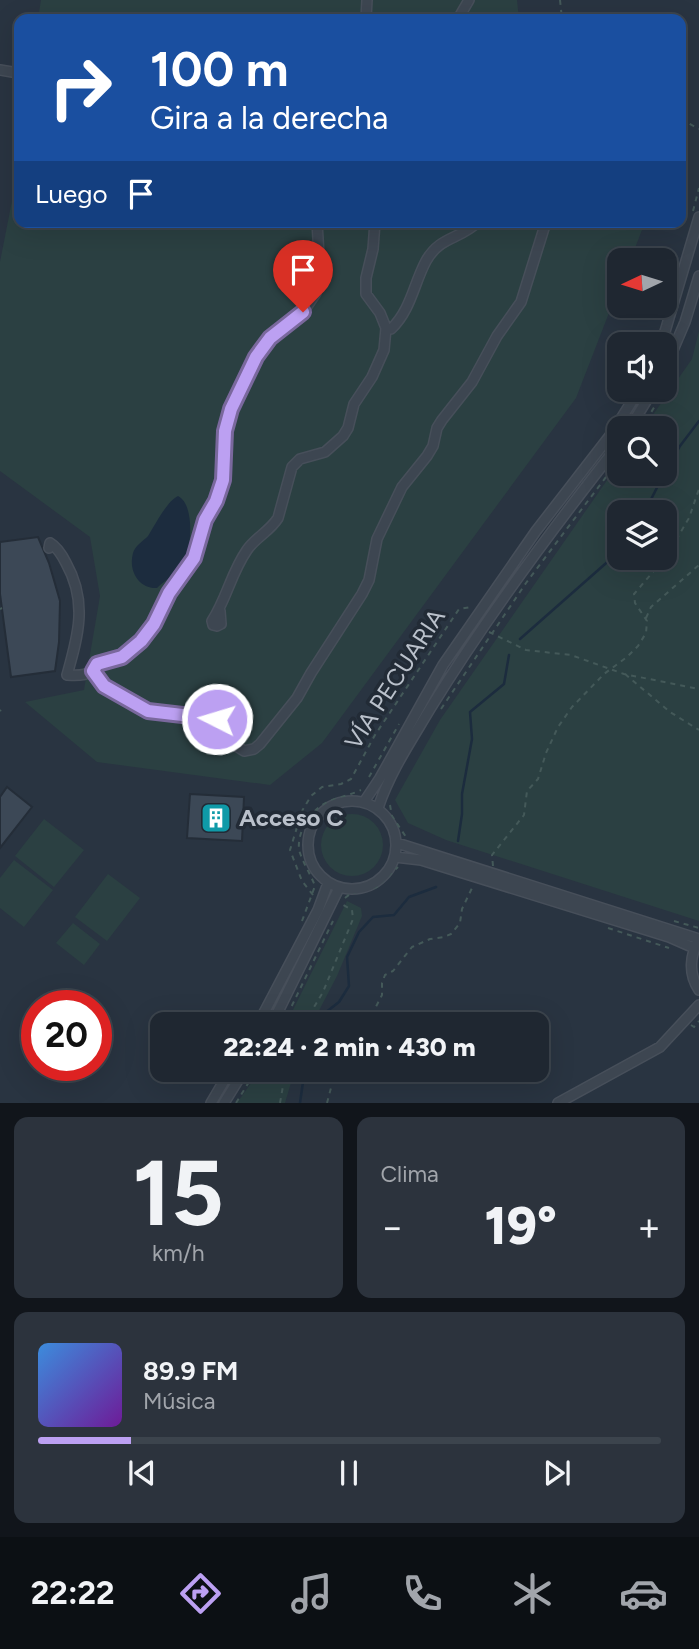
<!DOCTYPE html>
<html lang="es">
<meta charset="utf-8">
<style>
body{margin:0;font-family:Figtree,sans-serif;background:#2c333d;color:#f1f3f6;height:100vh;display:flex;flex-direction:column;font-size:26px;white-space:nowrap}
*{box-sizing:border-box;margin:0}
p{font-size:23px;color:#a1a5ab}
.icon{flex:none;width:38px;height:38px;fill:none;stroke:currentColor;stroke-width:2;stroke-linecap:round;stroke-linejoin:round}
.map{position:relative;height:1103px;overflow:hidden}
.panel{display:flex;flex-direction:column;gap:14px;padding:14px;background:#11151b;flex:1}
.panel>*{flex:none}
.banner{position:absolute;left:14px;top:14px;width:672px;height:214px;border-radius:14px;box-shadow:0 7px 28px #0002,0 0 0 2px #3c444d;background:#1a4fa0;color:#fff;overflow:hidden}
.needle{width:46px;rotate:266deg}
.tools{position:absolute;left:607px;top:248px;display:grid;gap:14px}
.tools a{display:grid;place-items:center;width:70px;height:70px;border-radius:14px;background:#1f2731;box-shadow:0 7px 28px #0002,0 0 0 2px #3c444d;font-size:35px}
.speed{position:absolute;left:21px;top:990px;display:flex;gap:14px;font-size:35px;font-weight:700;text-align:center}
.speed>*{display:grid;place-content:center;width:91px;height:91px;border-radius:50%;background:#1f2731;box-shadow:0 7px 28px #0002,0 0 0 2px #3c444d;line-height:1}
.speed .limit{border:10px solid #d22;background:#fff;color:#111}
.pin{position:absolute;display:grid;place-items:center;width:60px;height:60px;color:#fff;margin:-72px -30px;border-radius:50% 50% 50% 0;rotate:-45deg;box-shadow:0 0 7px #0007}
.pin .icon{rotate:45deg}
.me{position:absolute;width:77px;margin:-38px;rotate:275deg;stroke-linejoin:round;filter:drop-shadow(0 0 5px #0008)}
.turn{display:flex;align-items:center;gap:24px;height:147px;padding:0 21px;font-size:32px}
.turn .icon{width:91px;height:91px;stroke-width:2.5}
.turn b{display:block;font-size:49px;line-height:60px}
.then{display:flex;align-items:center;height:66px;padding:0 21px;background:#0003;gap:14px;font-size:26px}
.big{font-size:52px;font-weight:800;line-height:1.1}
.panel .widget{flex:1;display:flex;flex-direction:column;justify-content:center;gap:10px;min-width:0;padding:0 24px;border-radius:14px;background:#2c333d}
.panel .dial{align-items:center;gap:0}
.dial b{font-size:91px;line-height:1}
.song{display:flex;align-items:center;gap:21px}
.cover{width:84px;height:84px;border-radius:10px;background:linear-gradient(135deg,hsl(210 70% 55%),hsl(280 70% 35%))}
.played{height:7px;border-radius:4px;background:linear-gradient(90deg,#bca0f2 15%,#3c444d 15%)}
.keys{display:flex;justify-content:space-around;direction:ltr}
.heat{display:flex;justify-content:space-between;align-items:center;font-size:38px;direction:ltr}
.panel .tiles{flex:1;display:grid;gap:14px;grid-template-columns:1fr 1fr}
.widget:last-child{grid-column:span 2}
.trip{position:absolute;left:150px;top:1012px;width:399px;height:70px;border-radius:14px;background:#1f2731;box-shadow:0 7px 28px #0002,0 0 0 2px #3c444d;font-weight:800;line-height:70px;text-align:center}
.dock{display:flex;height:112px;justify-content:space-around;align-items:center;background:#0c1014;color:#a1a5ab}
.dock .icon{width:49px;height:49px}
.dock .on{color:#bca0f2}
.dock b{font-size:32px;color:#f1f3f6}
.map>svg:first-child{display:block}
</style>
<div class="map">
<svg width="699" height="1103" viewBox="0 0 699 1103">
<rect width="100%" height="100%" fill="#293441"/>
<!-- green -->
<path fill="#2b4042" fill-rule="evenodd" d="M41,0h476l2,19h-481z
M19,165v57h626l-15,39h-10l-1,26 -43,111 -254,345 -52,42 -173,-23 -72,-60 59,-12 16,-94 -10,-59 -90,-66v-209z
M699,331v590l-253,-81 -38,-17 -13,-23 45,-80 179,-257 1,11h45v-45h-22l49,-70zM620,513h45v45h-45z
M321 845a31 31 0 1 1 62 0a31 31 0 1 1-62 0Z
M44,819l40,31 -30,37 -39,-31z
M14,860l39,30 -29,37 -24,-19v-30z
M108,874l32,24 -33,43 -32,-24z
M347,901l14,7 1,8 -25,60 -25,48h-26z
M73,923l27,21 -16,21 -28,-22z
M261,1069h34l-10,34h-48z"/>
<!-- water -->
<path fill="#1c2c3e" d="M178,496c17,8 14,54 5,68 -6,10 -18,16 -26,24 -18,1 -29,-17 -24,-35 2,-7 10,-12 15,-17 7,-11 19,-35 30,-40z"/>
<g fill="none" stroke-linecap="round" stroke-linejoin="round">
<!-- stream -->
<path stroke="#1c2c3e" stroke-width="2.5" d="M665,473l15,-27 19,-25
M644,513l20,-39
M520,639l93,-82 7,-9
M458,841l4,-27v-20l10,-55 -2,-27 34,-28 5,-29
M318,1024l3,-8 18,-14 10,-16 -2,-29 12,-25 14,-15 21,-2 15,-18 27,-10
M300,1103l3,-21 9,-13"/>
</g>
<!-- building -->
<path fill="#3c4856" stroke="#242d38" stroke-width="2" d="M38,537l11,26 11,38 -1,41 -4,29 -44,6 -11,-83v-52z
M7,787l25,20 -32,41v-51z
M190,794l54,3 -2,44 -55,-3z"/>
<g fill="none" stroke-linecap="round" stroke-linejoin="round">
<!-- minor casing -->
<g stroke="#474f5a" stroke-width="12">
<path id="minor" d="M366,19l1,-19
M458,19l11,-19
M0,70l18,3
M386,328l5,1c20,-19 23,-46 35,-68 14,-25 33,-21 52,-39
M661,345l38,-128
M665,369l20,-47 14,-46
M629,429l24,-39
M49,548l1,-5c7,4 12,12 16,20 22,39 12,73 1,112 12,1 24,1 31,-11l24,-6 19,-17 13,-17 14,-31 26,-35 11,-38 11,-19 7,-21 2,-49 6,-22 24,-52 15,-19 33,-26 13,-19 4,-21 -3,-50
M220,611l1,13 -4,2 -4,-1 -1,-4c15,-23 19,-48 35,-71 8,-12 23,-19 31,-32l14,-51 8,-8 25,-7 18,-16 5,-8 6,-24 18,-27 12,-27 2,-22 -6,-15 -14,-19v-16l7,-29 2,-27
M93,671l11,15 44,25 69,8 10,10 9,17 8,5 10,-2 6,-5 37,-46 14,-25 51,-79 7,-14 8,-41 25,-52 25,-31 6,-10 4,-18 5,-8 30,-38 25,-46 24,-34 25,-80
M308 845a44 44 0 1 1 88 0a44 44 0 1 1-88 0Z
M364,802l16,-24 63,-113 93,-134 76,-98 27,-43
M378,808c12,-36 33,-67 52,-99 57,-93 122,-180 190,-266
M397,843l302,96c-9,16 -11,35 0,51
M395,857l26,3 248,77 25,11
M258,1024l60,-114 10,-27
M272,1024l67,-136
M211,1103l20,-34
M224,1103l21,-34
M558,1103l102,-56 39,-42"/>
</g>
<!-- path -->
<path stroke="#445959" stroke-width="2" stroke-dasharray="5 5" stroke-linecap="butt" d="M560,0l2,19
M681,119l18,10
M693,211l6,-23
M665,390l11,-21
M641,429l23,-38
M666,557l23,-39 10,-29
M0,609l2,-1
M646,618l5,-11 48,-42
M489,632l37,18 45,5 53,19 75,15
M625,674l45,38 29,18
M441,709l85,-126 86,-114
M0,711l1,-1
M369,777l30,-53
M390,805l2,11 14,21
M493,866l-1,-11 32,-40 3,-24 11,-12 8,-26 12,-26 14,-20 32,-33 23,-17 11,-11 8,-13 1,-12 -12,-18 -1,-9 31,-36
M313,895l-11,-14 -12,-31 12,-39 9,-15 11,-9 19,-3 10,-5 24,-44 84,-126 12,-2
M345,898l5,-4 27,-7 21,-20
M302,921l13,-35c-5,-13 -12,-23 -16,-36 -1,-9 2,-19 6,-27 19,-27 29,-21 56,-33
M674,921l25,7
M608,928l61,20
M283,1024l50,-103
M304,1024l19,-32 30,-73 -1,-9 -12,-7
M367,1024l15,-29v-12l3,-8 8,-4 19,-24 18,-8 14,-2 7,-3 9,-11 2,-14 11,-23
M691,1025l3,2 5,-6
M236,1103l21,-34
M280,1103l6,-34
M327,1103l9,-34"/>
<!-- minor -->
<use href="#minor" stroke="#3d4651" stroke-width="9"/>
</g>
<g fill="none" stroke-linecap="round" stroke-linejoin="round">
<!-- route casing -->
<g stroke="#7a689d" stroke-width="18">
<path id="route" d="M217,719l-69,-8 -44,-25 -11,-15 4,-7 25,-7 19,-16 13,-17 15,-31 25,-35 11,-38 11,-19 7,-21 2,-49 6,-22 25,-52 14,-19 33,-26"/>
</g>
<!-- route -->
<use href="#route" stroke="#bca0f2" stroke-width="12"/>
</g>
<!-- icons -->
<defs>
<g id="building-square" transform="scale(1.575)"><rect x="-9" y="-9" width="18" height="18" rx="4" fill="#0f9aa8" stroke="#222b36"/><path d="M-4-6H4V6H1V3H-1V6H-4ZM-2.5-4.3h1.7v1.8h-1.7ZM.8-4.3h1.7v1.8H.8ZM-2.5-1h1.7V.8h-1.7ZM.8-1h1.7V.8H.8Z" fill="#fff"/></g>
</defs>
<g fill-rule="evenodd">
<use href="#building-square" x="216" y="818"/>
</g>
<g text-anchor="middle" stroke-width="7" stroke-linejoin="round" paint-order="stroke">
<!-- street labels -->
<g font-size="24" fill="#bac1cb" stroke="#222b36">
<text transform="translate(395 679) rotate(-57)" y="8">VÍA PECUARIA</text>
</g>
<!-- poi labels -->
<g font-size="24" font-weight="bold" fill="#bac1cb" stroke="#222b36" text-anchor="start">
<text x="239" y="826">Acceso C</text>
</g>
</g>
</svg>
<div class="tools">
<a><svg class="needle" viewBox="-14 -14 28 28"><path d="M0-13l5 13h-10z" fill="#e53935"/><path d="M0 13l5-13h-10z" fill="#a1a5ab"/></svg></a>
<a><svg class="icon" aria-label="sound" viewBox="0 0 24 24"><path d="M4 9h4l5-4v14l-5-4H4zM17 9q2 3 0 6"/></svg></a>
<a><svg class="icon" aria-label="search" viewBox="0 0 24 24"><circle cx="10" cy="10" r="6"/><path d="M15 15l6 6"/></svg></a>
<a><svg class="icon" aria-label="layers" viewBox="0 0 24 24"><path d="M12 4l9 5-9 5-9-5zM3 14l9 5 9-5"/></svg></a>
</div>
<div class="speed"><div class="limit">20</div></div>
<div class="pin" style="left:303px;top:312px;background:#d93025"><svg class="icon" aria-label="arrive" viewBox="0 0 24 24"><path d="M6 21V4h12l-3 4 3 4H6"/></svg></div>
<svg class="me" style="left:217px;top:719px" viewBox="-20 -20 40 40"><circle r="17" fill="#bca0f2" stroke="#fff" stroke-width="3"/><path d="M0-11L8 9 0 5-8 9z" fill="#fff"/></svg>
<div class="trip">22:24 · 2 min · 430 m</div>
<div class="banner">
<div class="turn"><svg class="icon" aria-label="right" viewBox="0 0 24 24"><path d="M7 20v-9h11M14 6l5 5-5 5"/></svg><div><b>100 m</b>Gira a la derecha</div></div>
<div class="then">Luego<svg class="icon" aria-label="arrive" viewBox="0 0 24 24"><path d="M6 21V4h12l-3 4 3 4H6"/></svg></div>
</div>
</div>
<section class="panel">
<div class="tiles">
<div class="widget dial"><b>15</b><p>km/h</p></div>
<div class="widget"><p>Clima</p>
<div class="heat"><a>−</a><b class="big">19°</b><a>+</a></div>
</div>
<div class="widget">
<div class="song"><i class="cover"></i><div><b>89.9 FM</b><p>Música</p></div></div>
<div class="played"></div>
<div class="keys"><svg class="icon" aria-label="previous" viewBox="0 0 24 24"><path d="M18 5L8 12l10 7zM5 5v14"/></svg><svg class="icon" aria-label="pause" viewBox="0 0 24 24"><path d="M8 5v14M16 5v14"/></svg><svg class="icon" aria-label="next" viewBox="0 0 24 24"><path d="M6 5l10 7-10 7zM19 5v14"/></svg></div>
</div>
</div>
</section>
<nav class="dock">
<b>22:22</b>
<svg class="icon on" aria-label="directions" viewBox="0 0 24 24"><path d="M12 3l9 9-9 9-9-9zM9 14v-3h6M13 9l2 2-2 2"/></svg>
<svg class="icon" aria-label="music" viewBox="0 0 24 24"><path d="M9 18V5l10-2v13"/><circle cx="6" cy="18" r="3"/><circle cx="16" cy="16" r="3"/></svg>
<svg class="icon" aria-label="phone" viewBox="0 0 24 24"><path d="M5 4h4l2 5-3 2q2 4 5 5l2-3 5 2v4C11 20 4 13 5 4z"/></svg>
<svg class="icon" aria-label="climate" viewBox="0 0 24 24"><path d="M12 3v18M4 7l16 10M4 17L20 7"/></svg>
<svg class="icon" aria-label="car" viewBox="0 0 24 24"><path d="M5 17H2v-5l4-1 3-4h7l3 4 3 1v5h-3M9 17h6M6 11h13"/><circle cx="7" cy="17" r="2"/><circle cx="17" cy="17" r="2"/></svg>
</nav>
